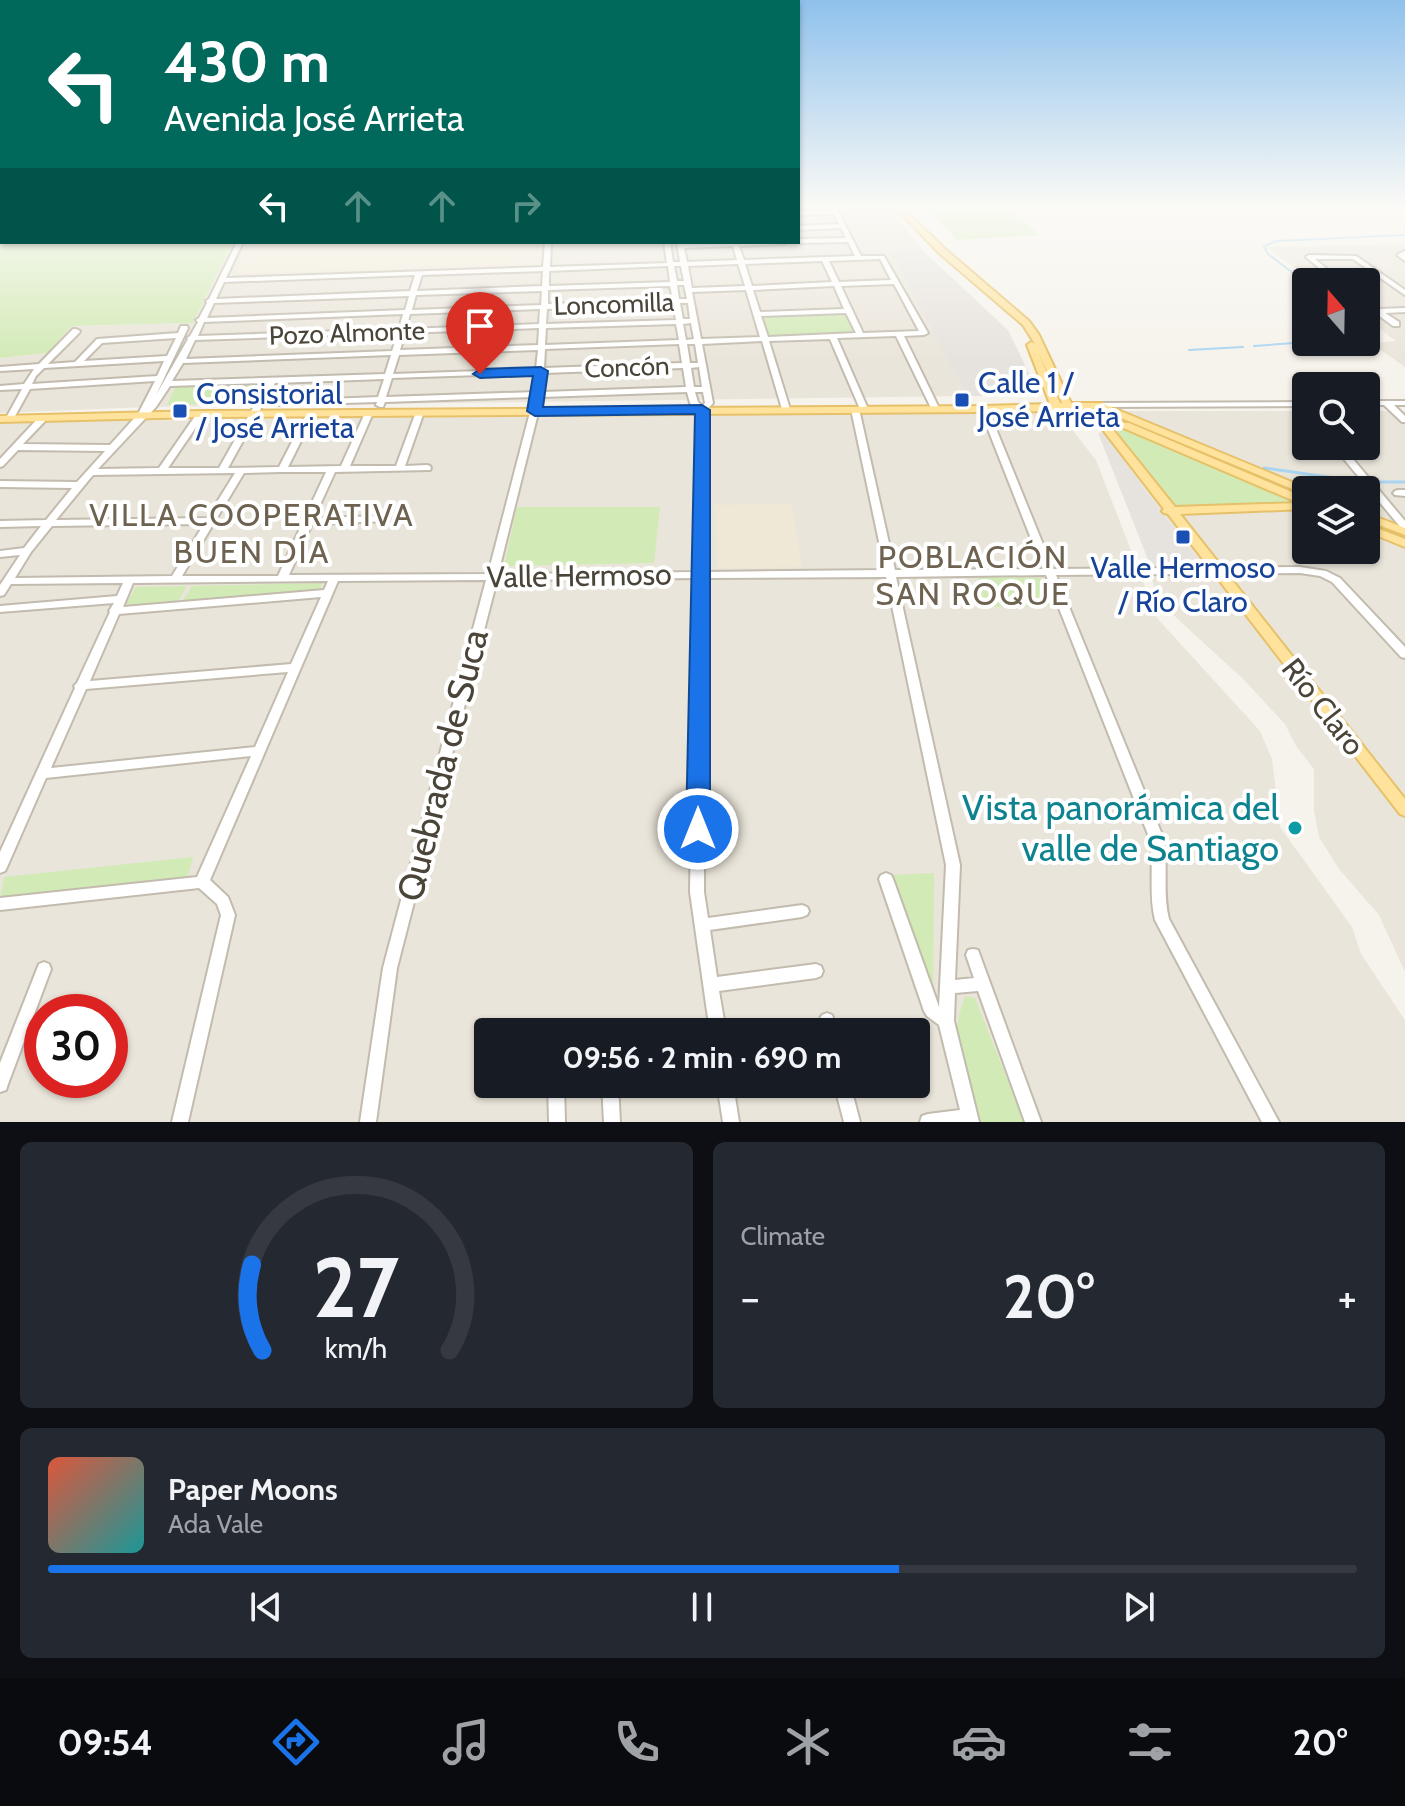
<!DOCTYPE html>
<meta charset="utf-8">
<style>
body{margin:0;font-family:Cabin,sans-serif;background:#242831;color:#f1f3f6;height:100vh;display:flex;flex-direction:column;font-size:30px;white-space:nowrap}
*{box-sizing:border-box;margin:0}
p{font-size:26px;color:#9ea1a6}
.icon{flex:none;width:44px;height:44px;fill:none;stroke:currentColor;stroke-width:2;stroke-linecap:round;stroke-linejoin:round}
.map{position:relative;height:1122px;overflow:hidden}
.details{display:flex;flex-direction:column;gap:20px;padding:20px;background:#0d0f14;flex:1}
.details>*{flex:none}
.top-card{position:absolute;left:0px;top:0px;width:800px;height:244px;box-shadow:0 2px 6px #0004;background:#00695c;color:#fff;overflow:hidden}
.needle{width:52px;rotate:340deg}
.fabs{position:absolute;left:1292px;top:268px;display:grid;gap:16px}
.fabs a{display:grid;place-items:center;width:88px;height:88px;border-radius:8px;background:#171b24;box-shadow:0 2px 6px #0004;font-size:40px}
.speed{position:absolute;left:24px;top:994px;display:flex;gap:16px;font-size:40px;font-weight:700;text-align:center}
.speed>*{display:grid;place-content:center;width:104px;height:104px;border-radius:50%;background:#171b24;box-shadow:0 2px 6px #0004;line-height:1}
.speed .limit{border:12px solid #d22;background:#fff;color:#111}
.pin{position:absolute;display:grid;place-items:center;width:68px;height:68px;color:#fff;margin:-82px -34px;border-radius:50% 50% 50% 0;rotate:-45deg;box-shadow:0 0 8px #0007}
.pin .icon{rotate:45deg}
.me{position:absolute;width:88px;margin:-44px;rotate:0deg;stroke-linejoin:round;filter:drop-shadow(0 0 6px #0008)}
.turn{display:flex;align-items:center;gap:28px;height:168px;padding:0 32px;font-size:36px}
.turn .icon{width:104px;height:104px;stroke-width:2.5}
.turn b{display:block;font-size:56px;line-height:68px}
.lanes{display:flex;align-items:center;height:76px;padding:0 32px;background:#0003;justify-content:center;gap:40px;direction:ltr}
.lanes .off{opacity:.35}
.big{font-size:60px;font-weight:700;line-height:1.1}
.details .widget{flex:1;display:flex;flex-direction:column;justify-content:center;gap:12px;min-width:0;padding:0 28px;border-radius:12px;background:#242831}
.details .dial{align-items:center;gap:0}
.dial svg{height:208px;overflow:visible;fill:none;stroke:#363941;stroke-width:7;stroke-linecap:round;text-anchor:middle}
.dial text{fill:#f1f3f6;stroke:none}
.song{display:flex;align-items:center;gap:24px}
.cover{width:96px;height:96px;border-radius:12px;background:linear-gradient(135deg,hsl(10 70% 55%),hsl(180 70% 35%))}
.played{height:8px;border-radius:4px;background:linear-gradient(90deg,#1a73e8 65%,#363941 65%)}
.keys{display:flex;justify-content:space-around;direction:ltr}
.heat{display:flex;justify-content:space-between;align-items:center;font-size:44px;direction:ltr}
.details .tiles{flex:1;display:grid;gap:20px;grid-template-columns:1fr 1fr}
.widget:last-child{grid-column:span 2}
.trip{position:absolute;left:474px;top:1018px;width:456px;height:80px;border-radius:8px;background:#171b24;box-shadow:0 2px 6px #0004;font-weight:700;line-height:80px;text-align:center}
.tabs{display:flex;height:128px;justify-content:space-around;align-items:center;background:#090b0e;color:#9ea1a6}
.tabs .icon{width:56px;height:56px}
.tabs .on{color:#1a73e8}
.tabs b{font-size:36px;color:#f1f3f6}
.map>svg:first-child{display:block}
</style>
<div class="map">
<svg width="1405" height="1122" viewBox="0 0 1405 1122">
<rect width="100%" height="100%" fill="#f6f3ec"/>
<!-- residential -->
<path fill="#eae5da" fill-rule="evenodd" d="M798,205h90l34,45 -30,3 75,143 -819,11 -148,6v-55l48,-5 23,-27 122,-3 40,-81h565z
M1405,244v123l-34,-24 25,-2 -30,-22v-37h-51l-49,-35z
M1117,411h189v35h60v-35h39v561l-26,-57 -40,-46 -20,-32 -5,-26v-42l-18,-23 -11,-22 -42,-45 -74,-68 -14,-19 -6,-30h49l-104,-144zM1306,490h60v60h-60z
M946,412l113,1 37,47 61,158 103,113 12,28 8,68 72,100 9,27 44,66v102h-1405v-700zM42,1012h68v68h-68zM488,1032h428v52h-428z"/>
<!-- industrial -->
<path fill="#e6e2dd" d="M922,250l86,80 32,66h-73l-76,-144z
M1104,432l14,20 81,111 -50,-1 -51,-129z"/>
<!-- education -->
<path fill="#efe8d6" d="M249,242h294l-1,23 -306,9z
M792,504l10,63 -85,1 -2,-63z"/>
<!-- green -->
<path fill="#d2eab5" d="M925,205h82l32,30 -82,5z
M0,224l2,18h231l-40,81 -122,3 -23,27 -48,5z
M844,312l9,21 -84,3 -8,-20z
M258,384l-11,19 -80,2 9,-19z
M1103,418l203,86 -133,5z
M517,507h143l-6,56 -150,3z
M978,577l63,1 10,28 -66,1z
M322,583l-2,7 -139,13 11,-17z
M187,586l-10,17 -51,1 10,-17z
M193,857l-6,22 -187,20 4,-22z
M934,873l-1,125 -44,-123z
M965,996l10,2 49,124h-47c-16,-52 -31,-72 -12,-126z"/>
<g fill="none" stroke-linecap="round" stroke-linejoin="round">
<!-- stream-far1 -->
<path stroke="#a9d4f2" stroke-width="2" d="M1306,283l-38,-29 -4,-8 13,-5 128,-6
M1254,346l53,-4
M1189,350l54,-3"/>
<!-- stream -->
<path stroke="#a9d4f2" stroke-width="3" d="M1264,468l92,13
M1380,482h25"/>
<!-- minor casing -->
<g stroke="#c2bbae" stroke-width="4">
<path id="minor" d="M829,205h6l26,51h23l44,77 -4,2 -20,1 35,72 -4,2 -4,-2 -35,-72 -59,2 31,71 -4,2 -4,-2 -30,-70 -61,2 21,68 -4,2 -4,-2 -20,-68 -60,3 11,59 -7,8 -1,161 180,-2 -34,-161 4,-2 4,2 36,161 148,-1 -63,-160 4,-2 4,2 65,160 247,-2 26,4 14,7 65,69v11l-4,-1 -69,-75 -12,-6 -20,-3 -244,2 107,262c6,27 -1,55 6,82l110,203h-17l-107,-202c-7,-28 0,-55 -6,-83l-103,-262 -150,2 64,288 -5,115 19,-2 -8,-23 2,-5 5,-1 5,1 63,172h-16l-47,-131 -23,2 -1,28 25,101h-59l2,-6 6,-2 32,-4 -21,-85 -12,-9 -3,-5 -45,-132 2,-4 5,-2 5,2 2,4 46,128 7,-142 -60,-288 -181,1 -1,314 4,26 94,-13 5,2 2,4 -2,4 -5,2 -92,13 7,47 99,-13 5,2 2,5 -2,5 -5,2 -97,13 7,41h-16l-20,-140 5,-314 -198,2 -100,388 -21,154h-16l23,-154 103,-388 -148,1 -128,299 18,17 7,18 -47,207h-16l49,-207 -4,-11 -18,-16 -199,22v-12l197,-21 54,-121 -205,22 -39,89 -2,4 -5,2v-21l75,-164 -1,-2 3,-3 33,-71 -1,-1 5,-8 -114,9v-6l117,-10 6,-13 -112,1 -7,11 -4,1v-11l20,-30 -20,2v-6l24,-3 17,-22 -41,1v-6l46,-1 26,-32 -72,-1v-6l77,1 28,-31 -87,-1 -15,16 -3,1v-8l41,-44h3l4,2 -1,2 -24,25 87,1 28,-31 17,-33 -125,8 -16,29 -4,2 -4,-2 16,-29 -22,1v-4l24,-2 10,-15 -34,2v-4l39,-3 34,-35h3l4,2 -1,2 -31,31 27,-2 22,-23 81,-6 3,-7h6l1,2 -32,67 32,-56 -1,-1 3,-2 8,-14 -2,-2 3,-2 8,-15 -1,-2 3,-2 28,-57h6l-17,36 317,-11 2,-25h6l-1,25 117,-4 -3,-21h6l3,20h7l-3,-20h6v2l104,-2 -3,2 -45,2 5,14 111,-4 -7,-14 -50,1 -2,-1h2v-3l48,-1 -5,-10 -43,2v-4l41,-2 -5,-10 -36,1v-4l34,-1zM733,246l4,14 -50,2 -3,-14zM880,259l11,21 -52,2 -10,-21zM822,261l10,21 -80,4 -7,-22zM738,264l7,22 -53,2 -4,-22zM668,266l2,16 -121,4v-15zM674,266h7l3,15h-7zM543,271l-1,15 -125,5 5,-16zM415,275l-5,16 -194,8 8,-17zM894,284l25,47 -56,2 -22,-47zM677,285h7l3,14h-8zM670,286l3,14 -125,4v-14zM834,286l10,23 -84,3 -7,-22zM746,290l14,47 -59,2 -9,-47zM542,291l-1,14 -129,5 4,-15zM409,296l-4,14 -198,8 7,-15zM680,303h8l2,16h-7zM673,304l3,16 -130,4 1,-15zM540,309l-1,15 -133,5 4,-15zM846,313l10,20 -88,4 -7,-21zM403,314l-4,15 -201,7 6,-14zM691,323l3,16 -8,1 -3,-16zM676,324l3,16 -134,5 1,-17zM539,328l-1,17 -138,5 5,-17zM398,333l-6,18 -206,8 9,-19zM176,338l-9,18 -83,5 18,-18zM679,344l3,19 -138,5 1,-19zM687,344h8l3,19h-8zM538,350l-2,19 -143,5 6,-19zM391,355l-6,19 -213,7 11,-18zM164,361l-7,15 -125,8 4,-8 8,-8zM699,367l3,20h-8l-3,-19zM683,368l3,19 -143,5 1,-19zM536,373l-1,19 -149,5 6,-19zM384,379l-6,18 -99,4 -4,2 4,2 98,-3 -1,3 4,2h3l2,-5 149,-5 -46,177 -199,1 23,-51 77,-3 2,-2 -5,-3 -72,2 21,-46 95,-2 1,-2 -1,-2 -3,-1 -22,1 19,-54 -1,-2h-3l-4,2 -20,54h-46l23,-53 -4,-2 -4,2 -24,53 -53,1 27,-54 -4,-2 -4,2 -28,54 -51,1 47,-85zM267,383l-48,85h-51l37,-54 -4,-2h-3l-39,56 -61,1 58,-62 14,-21zM687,392l3,11 8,8 -3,161 -197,2 44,-177zM695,392h8l2,11 -3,3 -4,-4zM281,472h45l-48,104h-96l62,-103zM235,473l-28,45 -151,2 37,-45zM204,524l-32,52 -157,2 16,-26 21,-26zM328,581l-4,9 -201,17 10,-24zM321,597l-30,67 -201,17 29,-67zM288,672l-33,75 -204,21 35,-79z
M0,219h2v4h-2z
M1405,251v10l-8,-6z
M1309,255l47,1 49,34v5l-52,-36h-38l28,23h-7l-29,-24 -1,-1z
M1366,301l13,8 26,-1v4l-20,1 14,9v4h-6l-27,-20z
M1366,401h39v4h-11l11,11v6h-3l-18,-17h-18z
M1306,402v4l-208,1 -4,-2 4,-2z
M1333,446h9l63,75v9l-3,-1z
M1398,490h7v6l-10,-1 -2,-2 2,-2z
M44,962l5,2 2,5 -43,115 -2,6 -6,2v-29l37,-94 2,-5z
M827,1013l5,2 6,17h-16l-3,-12 3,-5z
M548,1084h16l1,38h-16z
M602,1084h16l2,38h-16z
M717,1084h16l6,38h-16z
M834,1084h16l10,38h-16z"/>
</g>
<!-- major casing -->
<g stroke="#e6c16a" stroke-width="4">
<path id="major" d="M897,207h4l44,42 84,72 10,14 32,68h30l210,87h-5v4l-4,-1 -205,-85 -40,3 -73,1 -783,5 -201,5v-6l201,-5 783,-5 66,-2 -23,-59 4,-3 4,2 -12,-19 -84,-72 -42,-44zM1038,352l24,51h-2z
M1095,410l3,1 77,96 124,-4 -178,-76v-4h8l177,75v11l-126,5 225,285v17l-5,-2 -232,-300 -4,-1 -2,-2 2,-2 -74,-96z
M1366,513l39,15v7l-39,-15z
M1366,524l39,15v8l-39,-16z"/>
</g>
<!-- minor -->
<use href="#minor" fill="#fff" fill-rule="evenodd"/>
<!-- major -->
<use href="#major" fill="#ffe39c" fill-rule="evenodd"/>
</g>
<!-- sky -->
<linearGradient id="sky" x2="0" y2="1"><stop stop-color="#8fc1ec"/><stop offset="0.57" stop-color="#fbfaf6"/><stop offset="1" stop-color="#fbfaf6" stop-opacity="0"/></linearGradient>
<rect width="1405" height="362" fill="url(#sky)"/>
<!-- route -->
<path fill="#1a73e8" stroke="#114b97" stroke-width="2" d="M541,367l7,4 -5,36 159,-2 8,5v419l-4,6 -8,3 -9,-3 -3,-6 9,-415 -160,2 -8,-5 6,-35 -53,2 -7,-4 7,-5z"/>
<!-- markers -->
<g fill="#1a4fb4" stroke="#fff" stroke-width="3">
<rect x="954" y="392" width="16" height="16" rx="4"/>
<rect x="172" y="403" width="16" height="16" rx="4"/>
<rect x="1175" y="529" width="16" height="16" rx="4"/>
</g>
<circle fill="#0f9aa8" stroke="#fff" stroke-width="3" cx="1295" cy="828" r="8"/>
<g text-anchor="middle" stroke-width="8" stroke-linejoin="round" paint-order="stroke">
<!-- far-street labels -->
<g font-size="26" fill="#4b4439" stroke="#fff">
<text transform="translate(614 304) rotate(-2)" y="9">Loncomilla</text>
<text transform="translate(347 333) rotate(-2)" y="9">Pozo Almonte</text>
<text transform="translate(627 367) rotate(-2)" y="9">Concón</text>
</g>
<!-- transit labels -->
<g font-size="30" fill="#164399" stroke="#fff" text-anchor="start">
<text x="978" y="393">Calle 1 /<tspan x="978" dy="34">José Arrieta</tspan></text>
<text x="196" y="404">Consistorial<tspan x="196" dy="34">/ José Arrieta</tspan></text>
<text x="1183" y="578" text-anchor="middle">Valle Hermoso<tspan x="1183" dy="34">/ Río Claro</tspan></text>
</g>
<!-- street labels -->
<g font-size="30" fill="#4b4439" stroke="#fff">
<text transform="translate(579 576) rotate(-1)" y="10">Valle Hermoso</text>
<text transform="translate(1323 707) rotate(52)" y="10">Río Claro</text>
</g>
<!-- neighbourhood labels -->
<g font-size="32" letter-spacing="2" fill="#6e6250" stroke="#fff">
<text x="252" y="526">VILLA COOPERATIVA<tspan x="252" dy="37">BUEN DÍA</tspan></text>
<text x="973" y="568">POBLACIÓN<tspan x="973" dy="37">SAN ROQUE</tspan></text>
</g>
<!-- near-street labels -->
<g font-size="36" fill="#4b4439" stroke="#fff">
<text transform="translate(442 765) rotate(-76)" y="13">Quebrada de Suca</text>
</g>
<!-- near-culture labels -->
<g font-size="36" fill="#0d838f" stroke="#fff" text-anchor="end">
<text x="1279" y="820">Vista panorámica del<tspan x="1279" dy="41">valle de Santiago</tspan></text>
</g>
</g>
</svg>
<div class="fabs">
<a><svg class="needle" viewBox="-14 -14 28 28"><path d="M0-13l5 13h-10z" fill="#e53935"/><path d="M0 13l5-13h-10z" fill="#9ea1a6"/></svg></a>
<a><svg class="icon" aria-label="search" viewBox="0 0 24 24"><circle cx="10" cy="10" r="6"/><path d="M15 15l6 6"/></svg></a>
<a><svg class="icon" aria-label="layers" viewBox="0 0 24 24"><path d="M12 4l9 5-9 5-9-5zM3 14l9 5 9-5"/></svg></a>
</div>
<div class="speed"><div class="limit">30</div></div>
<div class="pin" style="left:480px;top:374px;background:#d93025"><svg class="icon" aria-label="arrive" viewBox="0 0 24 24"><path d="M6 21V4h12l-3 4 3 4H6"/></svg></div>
<svg class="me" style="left:698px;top:829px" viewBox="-20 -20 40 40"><circle r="17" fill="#1a73e8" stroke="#fff" stroke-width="3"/><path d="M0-11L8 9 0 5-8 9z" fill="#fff"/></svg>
<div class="trip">09:56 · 2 min · 690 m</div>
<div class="top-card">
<div class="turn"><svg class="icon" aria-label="left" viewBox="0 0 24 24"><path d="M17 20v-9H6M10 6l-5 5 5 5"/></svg><div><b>430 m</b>Avenida José Arrieta</div></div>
<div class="lanes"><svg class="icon" aria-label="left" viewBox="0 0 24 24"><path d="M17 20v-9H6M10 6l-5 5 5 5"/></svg><svg class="icon off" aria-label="ahead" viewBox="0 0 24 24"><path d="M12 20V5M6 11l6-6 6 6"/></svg><svg class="icon off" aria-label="ahead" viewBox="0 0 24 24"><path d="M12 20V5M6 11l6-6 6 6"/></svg><svg class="icon off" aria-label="right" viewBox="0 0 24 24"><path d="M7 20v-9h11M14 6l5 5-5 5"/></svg></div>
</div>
</div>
<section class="details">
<div class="tiles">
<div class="widget dial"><svg viewBox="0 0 100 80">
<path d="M14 69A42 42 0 1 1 86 69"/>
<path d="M14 69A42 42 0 0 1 10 36" stroke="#1a73e8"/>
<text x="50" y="56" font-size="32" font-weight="700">27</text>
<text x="50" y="72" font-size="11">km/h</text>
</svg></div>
<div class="widget"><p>Climate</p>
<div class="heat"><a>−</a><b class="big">20°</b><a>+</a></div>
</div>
<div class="widget">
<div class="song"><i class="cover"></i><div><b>Paper Moons</b><p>Ada Vale</p></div></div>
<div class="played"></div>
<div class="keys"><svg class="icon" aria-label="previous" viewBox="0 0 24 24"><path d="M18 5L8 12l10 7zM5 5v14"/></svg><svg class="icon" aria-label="pause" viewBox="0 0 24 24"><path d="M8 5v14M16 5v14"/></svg><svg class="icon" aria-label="next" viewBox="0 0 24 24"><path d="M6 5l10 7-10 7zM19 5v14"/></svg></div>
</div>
</div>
</section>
<nav class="tabs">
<b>09:54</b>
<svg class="icon on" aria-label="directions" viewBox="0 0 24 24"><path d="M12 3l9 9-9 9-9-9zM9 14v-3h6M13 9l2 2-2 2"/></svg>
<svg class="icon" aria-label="music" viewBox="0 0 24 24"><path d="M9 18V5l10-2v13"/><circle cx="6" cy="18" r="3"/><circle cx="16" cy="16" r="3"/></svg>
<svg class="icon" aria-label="phone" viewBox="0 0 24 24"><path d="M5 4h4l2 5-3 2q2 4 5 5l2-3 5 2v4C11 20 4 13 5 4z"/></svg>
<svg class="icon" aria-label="climate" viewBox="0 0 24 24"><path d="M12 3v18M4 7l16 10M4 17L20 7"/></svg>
<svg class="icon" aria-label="car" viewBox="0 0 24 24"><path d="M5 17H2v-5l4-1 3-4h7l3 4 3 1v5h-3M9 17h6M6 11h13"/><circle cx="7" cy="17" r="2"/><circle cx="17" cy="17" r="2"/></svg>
<svg class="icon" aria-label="filters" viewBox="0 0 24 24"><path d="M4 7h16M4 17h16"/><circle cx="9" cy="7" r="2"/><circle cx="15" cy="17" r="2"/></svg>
<b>20°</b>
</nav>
